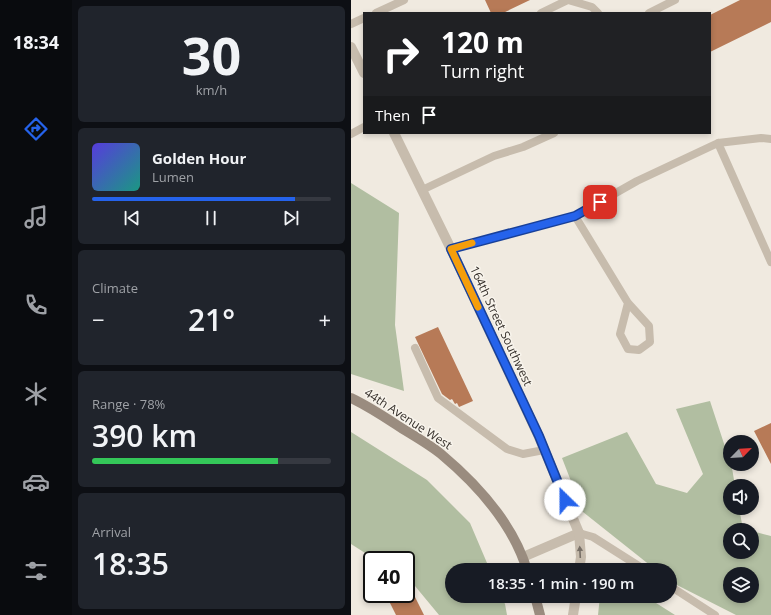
<!DOCTYPE html>
<meta charset="utf-8">
<style>
body{margin:0;font-family:"Open Sans",sans-serif;background:#20242c;color:#f1f3f6;height:100vh;display:flex;flex-direction:column;font-size:15px;white-space:nowrap}
*{box-sizing:border-box;margin:0}
p{font-size:13px;color:#9ea1a6}
.icon{flex:none;width:22px;height:22px;fill:none;stroke:currentColor;stroke-width:2;stroke-linecap:round;stroke-linejoin:round}
.map{position:relative;flex:1;overflow:hidden}
.drawer{display:flex;flex-direction:column;gap:6px;padding:6px;background:#0d0f14;width:279px}
.drawer>*{flex:none}
.banner{position:absolute;left:12px;top:12px;width:348px;height:122px;border-radius:0px;box-shadow:0 2px 6px #0003;background:#202124;color:#fff;overflow:hidden}
.needle{width:26px;rotate:65deg}
.fabs{position:absolute;left:372px;top:435px;display:grid;gap:8px}
.fabs a{display:grid;place-items:center;width:36px;height:36px;border-radius:50%;background:#171b24;box-shadow:0 2px 6px #0003;font-size:20px}
.speed{position:absolute;left:12px;top:551px;display:flex;gap:8px;font-size:20px;font-weight:700;text-align:center}
.speed>*{display:grid;place-content:center;width:52px;height:52px;border-radius:50%;background:#171b24;box-shadow:0 2px 6px #0003;line-height:1}
.speed .limit{border:2px solid #111;border-radius:6px;background:#fff;color:#111}
.pin{position:absolute;display:grid;place-items:center;width:34px;height:34px;color:#fff;margin:-17px;border-radius:8px;box-shadow:0 2px 6px #0006}
.me{position:absolute;width:44px;margin:-22px;rotate:337deg;stroke-linejoin:round;filter:drop-shadow(0 0 3px #0008)}
.turn{display:flex;align-items:center;gap:14px;height:84px;padding:0 12px;font-size:18px}
.turn .icon{width:52px;height:52px;stroke-width:2.5}
.turn b{display:block;font-size:28px;line-height:34px}
.then{display:flex;align-items:center;height:38px;padding:0 12px;background:#0003;gap:8px;font-size:15px}
.big{font-size:30px;font-weight:600;line-height:1.1}
.drawer .widget{flex:1;display:flex;flex-direction:column;justify-content:center;gap:6px;min-width:0;padding:0 14px;border-radius:6px;background:#20242c}
.drawer .dial{align-items:center;gap:0}
.dial b{font-size:52px;line-height:1}
.song{display:flex;align-items:center;gap:12px}
.cover{width:48px;height:48px;border-radius:6px;background:linear-gradient(135deg,hsl(250 70% 55%),hsl(170 70% 35%))}
.played{height:4px;border-radius:2px;background:linear-gradient(90deg,#2563eb 85%,#363941 85%)}
.keys{display:flex;justify-content:space-around;direction:ltr}
.heat{display:flex;justify-content:space-between;align-items:center;font-size:22px;direction:ltr}
.charge{height:6px;border-radius:3px;background:linear-gradient(90deg,#34c759 78%,#363941 0)}
.trip{position:absolute;left:94px;top:563px;width:232px;height:40px;border-radius:20px;background:#171b24;box-shadow:0 2px 6px #0003;font-weight:600;line-height:40px;text-align:center}
main{display:flex;flex:1;min-height:0}
.menu{display:flex;flex-direction:column;width:72px;justify-content:space-around;align-items:center;background:#090b0e;color:#9ea1a6}
.menu .icon{width:28px;height:28px}
.menu .current{color:#2563eb}
.menu b{font-size:18px;color:#f1f3f6}
.map>svg:first-child{display:block}
</style>
<main>
<nav class="menu">
<b>18:34</b>
<svg class="icon current" aria-label="directions" viewBox="0 0 24 24"><path d="M12 3l9 9-9 9-9-9zM9 14v-3h6M13 9l2 2-2 2"/></svg>
<svg class="icon" aria-label="music" viewBox="0 0 24 24"><path d="M9 18V5l10-2v13"/><circle cx="6" cy="18" r="3"/><circle cx="16" cy="16" r="3"/></svg>
<svg class="icon" aria-label="phone" viewBox="0 0 24 24"><path d="M5 4h4l2 5-3 2q2 4 5 5l2-3 5 2v4C11 20 4 13 5 4z"/></svg>
<svg class="icon" aria-label="climate" viewBox="0 0 24 24"><path d="M12 3v18M4 7l16 10M4 17L20 7"/></svg>
<svg class="icon" aria-label="car" viewBox="0 0 24 24"><path d="M5 17H2v-5l4-1 3-4h7l3 4 3 1v5h-3M9 17h6M6 11h13"/><circle cx="7" cy="17" r="2"/><circle cx="17" cy="17" r="2"/></svg>
<svg class="icon" aria-label="filters" viewBox="0 0 24 24"><path d="M4 7h16M4 17h16"/><circle cx="9" cy="7" r="2"/><circle cx="15" cy="17" r="2"/></svg>
</nav>
<section class="drawer">
<div class="widget dial"><b>30</b><p>km/h</p></div>
<div class="widget">
<div class="song"><i class="cover"></i><div><b>Golden Hour</b><p>Lumen</p></div></div>
<div class="played"></div>
<div class="keys"><svg class="icon" aria-label="previous" viewBox="0 0 24 24"><path d="M18 5L8 12l10 7zM5 5v14"/></svg><svg class="icon" aria-label="pause" viewBox="0 0 24 24"><path d="M8 5v14M16 5v14"/></svg><svg class="icon" aria-label="next" viewBox="0 0 24 24"><path d="M6 5l10 7-10 7zM19 5v14"/></svg></div>
</div>
<div class="widget"><p>Climate</p>
<div class="heat"><a>−</a><b class="big">21°</b><a>+</a></div>
</div>
<div class="widget"><p>Range · 78%</p><b class="big">390 km</b><div class="charge"></div></div>
<div class="widget"><p>Arrival</p><b class="big">18:35</b></div>
</section>
<div class="map">
<svg width="420" height="615" viewBox="0 0 420 615">
<rect width="100%" height="100%" fill="#f0eae0"/>
<!-- green -->
<path fill="#b1bea1" fill-rule="evenodd" d="M0,183l48,30 -4,112 9,66 -53,-17z
M359,401l22,67 3,18h-5v22h9l4,21 3,1h-16v22h22v-21l19,5v79h-35l-65,-33 -1,-1v-11h-14l-73,-58 -21,-54 65,-26 29,52 31,9 16,-19 -27,-65zM379,574h22v22h-22z
M0,432l76,48 43,43 20,47h-38v26h49l4,8 2,11h-68l-24,-29 -9,-6v-20h-30l-25,-16z
M249,596h45l30,19h-77z"/>
<!-- building -->
<path fill="#b77a57" d="M134,0h45l-27,13h-12z
M389,0h31v22l-61,30v-37z
M87,327l35,74 -14,6 -2,-4 -2,1 -3,-5 -2,1 -8,-6 -27,-57z
M420,423v41l-17,-33z
M60,589l13,26h-28l-8,-16 12,-5h6v-3z"/>
<g fill="none" stroke-linecap="round" stroke-linejoin="round">
<!-- service -->
<path stroke="#c7bcad" stroke-width="8" d="M217,0l24,7 6,6
M25,13l28,-13
M190,13l27,-13
M298,13l26,-13
M0,24l13,-6
M0,134l13,-7
M367,143l53,119
M71,190l72,-34 29,-9 31,-14
M224,216l53,87 21,23 1,16 -11,8 -11,-1 -8,-15 8,-31
M100,249l124,-33 62,-35 81,-38 43,-5 10,1
M64,348l23,50 69,51 16,5 21,-4
M228,533l14,4 52,33
M319,586l45,29"/>
<!-- minor -->
<path stroke="#c7bcad" stroke-width="10" d="M172,557l56,-24"/>
<!-- tertiary -->
<path stroke="#c7bcad" stroke-width="10" d="M0,47l13,26
M43,133l57,116 88,188 40,96 2,24 -2,13
M222,615l3,-19"/>
<!-- secondary -->
<path stroke="#9a8c7f" stroke-width="10" d="M0,398c19,9 35,20 52,31 13,8 27,16 38,25 37,31 72,70 86,116
M184,596l5,19"/>
</g>
<!-- one-way arrows -->
<defs><path id="oneway-solid" d="M-6-.8H1V-3.2L6.5 0L1 3.2V.8H-6Z"/></defs>
<use fill="#776f66" href="#oneway-solid" transform="translate(229 552) rotate(-93)"/>
<g fill="none" stroke-linecap="round" stroke-linejoin="round">
<!-- route casing -->
<g stroke="#184099" stroke-width="10">
<path id="route" d="M214,500l-26,-64 -88,-187 124,-33 25,-14"/>
</g>
<!-- route -->
<use href="#route" stroke="#2563eb" stroke-width="7"/>
<!-- slow -->
<path stroke="#f59e0b" stroke-width="7" d="M121,243l-21,6 27,58"/>
</g>
<g text-anchor="middle" stroke-width="3" stroke-linejoin="round" paint-order="stroke">
<!-- street labels -->
<g font-size="12" fill="#36302b" stroke="#f8f4ec">
<text transform="translate(150 326) rotate(65)" y="4">164th Street Southwest</text>
<text transform="translate(57 419) rotate(33)" y="4">44th Avenue West</text>
</g>
</g>
</svg>
<div class="fabs">
<a><svg class="needle" viewBox="-14 -14 28 28"><path d="M0-13l5 13h-10z" fill="#e53935"/><path d="M0 13l5-13h-10z" fill="#9ea1a6"/></svg></a>
<a><svg class="icon" aria-label="sound" viewBox="0 0 24 24"><path d="M4 9h4l5-4v14l-5-4H4zM17 9q2 3 0 6"/></svg></a>
<a><svg class="icon" aria-label="search" viewBox="0 0 24 24"><circle cx="10" cy="10" r="6"/><path d="M15 15l6 6"/></svg></a>
<a><svg class="icon" aria-label="layers" viewBox="0 0 24 24"><path d="M12 4l9 5-9 5-9-5zM3 14l9 5 9-5"/></svg></a>
</div>
<div class="speed"><div class="limit">40</div></div>
<div class="pin" style="left:249px;top:202px;background:#d93025"><svg class="icon" aria-label="arrive" viewBox="0 0 24 24"><path d="M6 21V4h12l-3 4 3 4H6"/></svg></div>
<svg class="me" style="left:214px;top:500px" viewBox="-20 -20 40 40"><circle r="19" fill="#fff"/><path d="M0-13L10 11 0 6-10 11z" fill="#2563eb"/></svg>
<div class="trip">18:35 · 1 min · 190 m</div>
<div class="banner">
<div class="turn"><svg class="icon" aria-label="right" viewBox="0 0 24 24"><path d="M7 20v-9h11M14 6l5 5-5 5"/></svg><div><b>120 m</b>Turn right</div></div>
<div class="then">Then<svg class="icon" aria-label="arrive" viewBox="0 0 24 24"><path d="M6 21V4h12l-3 4 3 4H6"/></svg></div>
</div>
</div>
</main>
